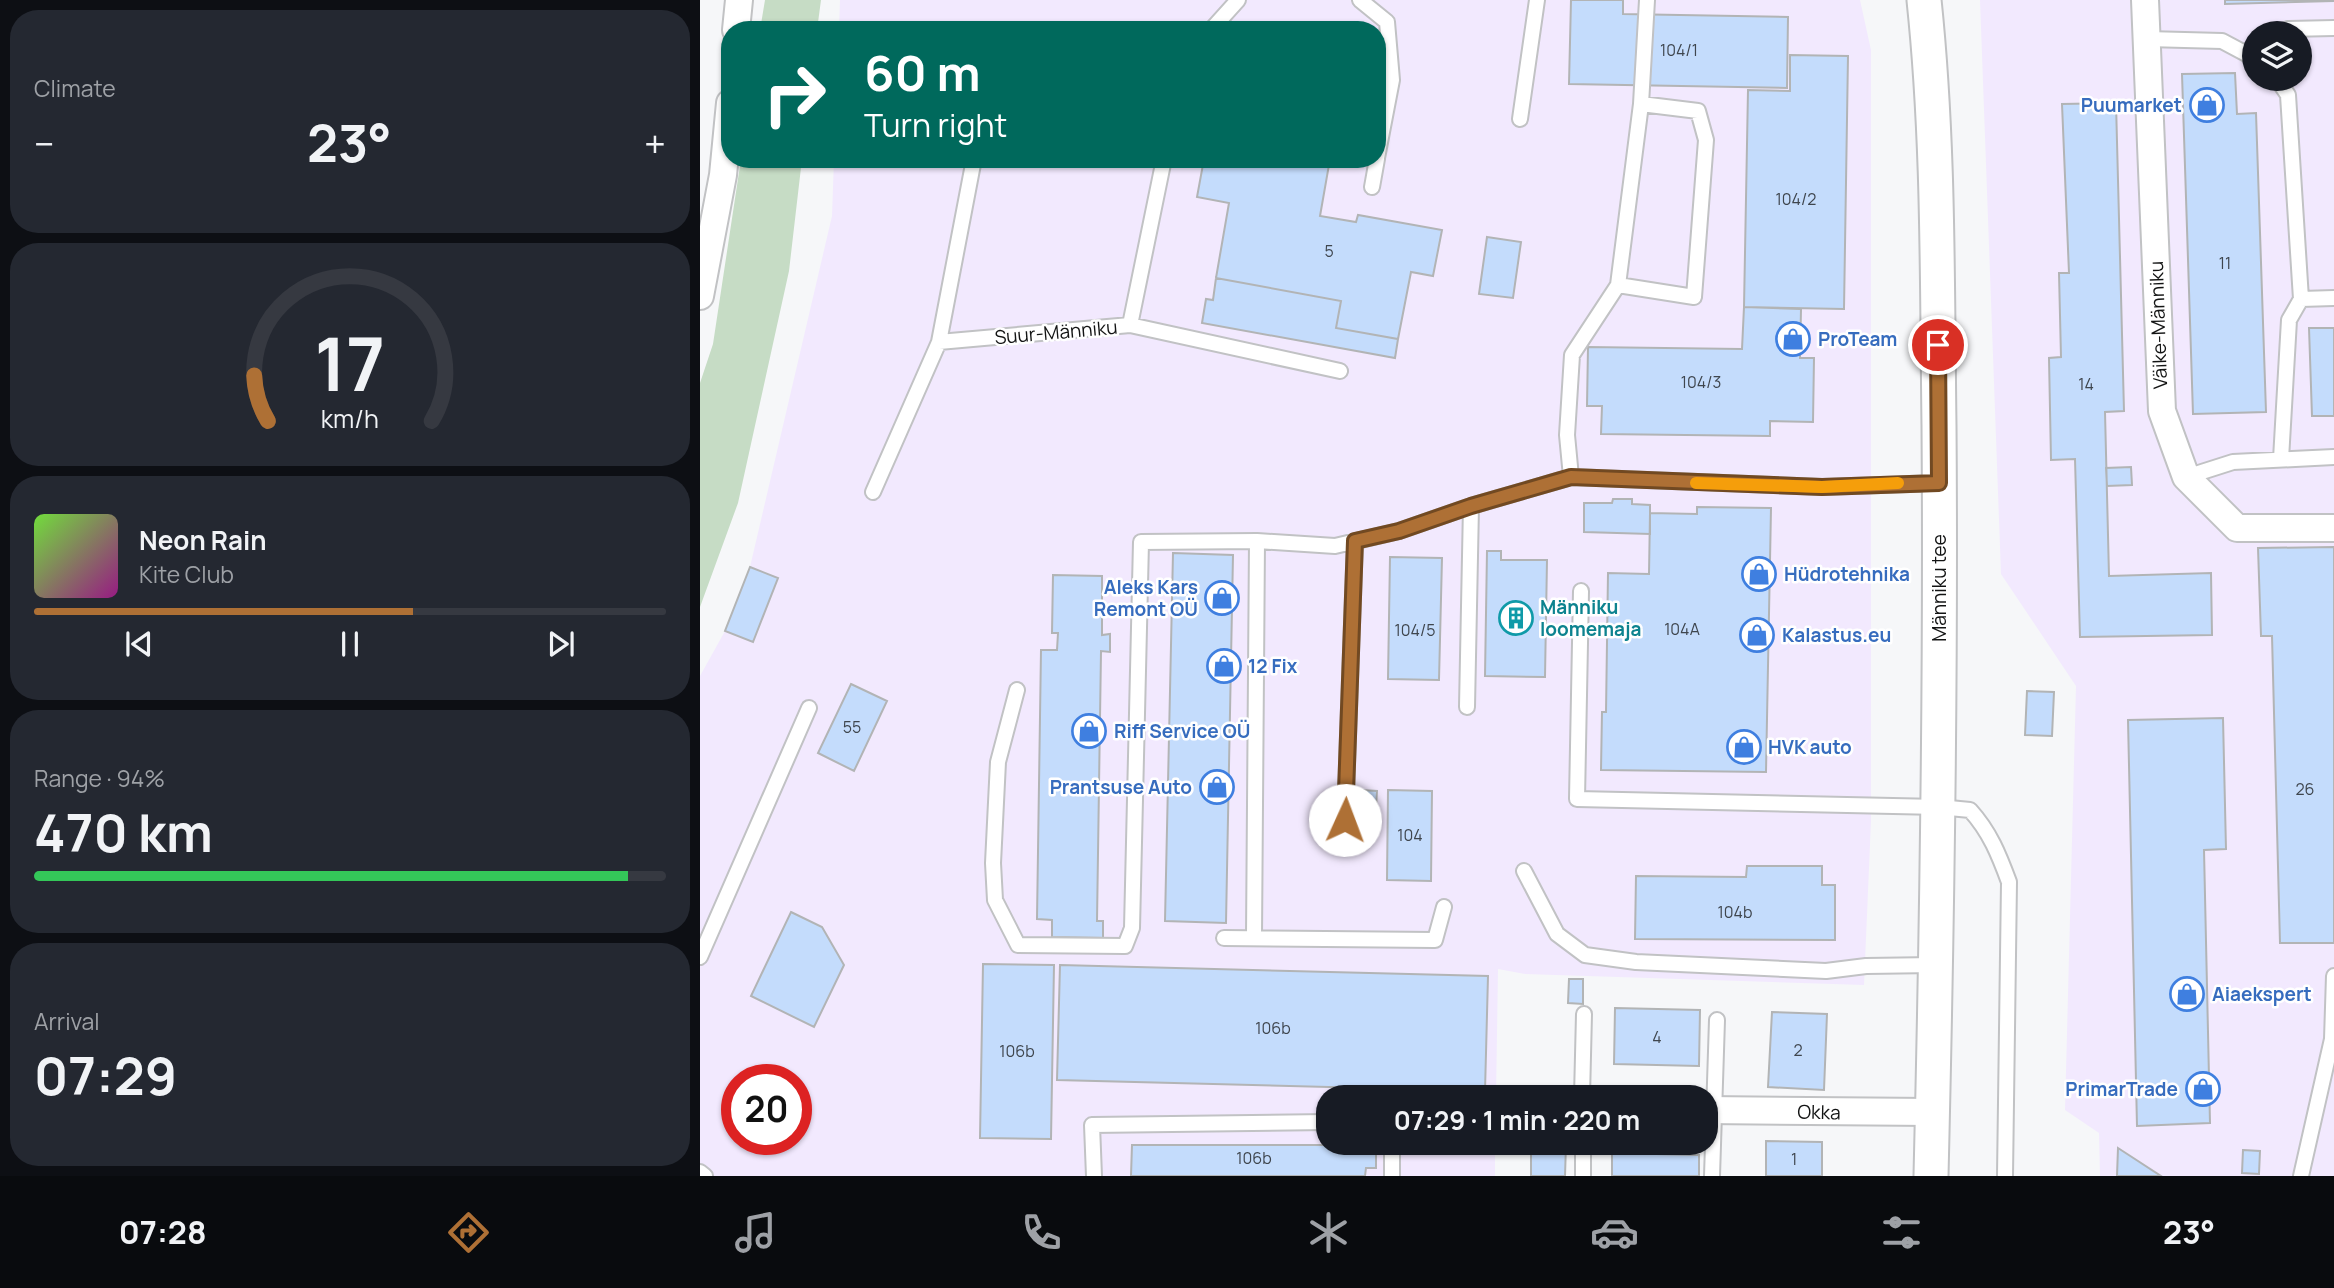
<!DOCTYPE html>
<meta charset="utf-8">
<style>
body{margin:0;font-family:Manrope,sans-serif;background:#242831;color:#f1f3f6;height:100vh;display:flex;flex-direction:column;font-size:26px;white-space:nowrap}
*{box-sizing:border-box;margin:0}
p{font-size:23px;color:#9ea1a6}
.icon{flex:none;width:38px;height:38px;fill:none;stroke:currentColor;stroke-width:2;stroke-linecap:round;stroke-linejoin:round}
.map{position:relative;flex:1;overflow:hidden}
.panel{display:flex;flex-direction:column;gap:10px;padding:10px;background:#0d0f14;width:700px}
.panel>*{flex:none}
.banner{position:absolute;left:21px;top:21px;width:665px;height:147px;border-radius:28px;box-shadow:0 2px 5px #0004;background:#00695c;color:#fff;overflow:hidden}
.buttons{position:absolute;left:1542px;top:21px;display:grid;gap:14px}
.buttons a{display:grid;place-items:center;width:70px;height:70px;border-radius:50%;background:#171b24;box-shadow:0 2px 5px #0004;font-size:35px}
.speed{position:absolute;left:21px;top:1064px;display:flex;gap:14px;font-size:35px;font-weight:700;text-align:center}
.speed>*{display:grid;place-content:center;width:91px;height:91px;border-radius:50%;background:#171b24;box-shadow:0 2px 5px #0004;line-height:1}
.speed .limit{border:10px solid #d22;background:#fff;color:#111}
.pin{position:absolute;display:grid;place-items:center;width:60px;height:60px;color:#fff;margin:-30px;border:4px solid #fff;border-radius:50%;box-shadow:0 2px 7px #0007}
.me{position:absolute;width:77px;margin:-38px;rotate:2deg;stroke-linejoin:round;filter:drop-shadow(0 0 5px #0008)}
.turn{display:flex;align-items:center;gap:24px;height:147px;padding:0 28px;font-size:32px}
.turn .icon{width:91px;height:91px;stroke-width:2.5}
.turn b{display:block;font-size:49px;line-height:60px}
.big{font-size:52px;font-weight:700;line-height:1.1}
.panel .widget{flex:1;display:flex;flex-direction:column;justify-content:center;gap:10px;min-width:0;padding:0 24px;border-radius:28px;background:#242831}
.panel .dial{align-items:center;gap:0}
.dial svg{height:182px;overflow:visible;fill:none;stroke:#363941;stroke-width:7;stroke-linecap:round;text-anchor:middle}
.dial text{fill:#f1f3f6;stroke:none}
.song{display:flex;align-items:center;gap:21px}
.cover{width:84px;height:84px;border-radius:10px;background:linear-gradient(135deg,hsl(100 70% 55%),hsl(310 70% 35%))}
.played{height:7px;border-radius:4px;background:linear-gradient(90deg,#ae7035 60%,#363941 60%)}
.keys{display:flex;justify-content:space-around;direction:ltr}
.heat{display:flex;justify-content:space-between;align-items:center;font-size:38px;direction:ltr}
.charge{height:10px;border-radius:5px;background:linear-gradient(90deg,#34c759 94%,#363941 0)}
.trip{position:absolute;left:616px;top:1085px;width:402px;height:70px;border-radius:28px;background:#171b24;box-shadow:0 2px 5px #0004;font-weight:700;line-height:70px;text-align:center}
.dock{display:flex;height:112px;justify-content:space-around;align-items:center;background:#090b0e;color:#9ea1a6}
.dock .icon{width:49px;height:49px}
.dock .selected{color:#ae7035}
.dock b{font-size:32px;color:#f1f3f6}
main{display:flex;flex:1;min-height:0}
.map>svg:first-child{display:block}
</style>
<main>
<section class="panel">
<div class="widget"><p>Climate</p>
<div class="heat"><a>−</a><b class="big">23°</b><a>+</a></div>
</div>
<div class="widget dial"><svg viewBox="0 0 100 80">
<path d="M14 69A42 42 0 1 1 86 69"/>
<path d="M14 69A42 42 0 0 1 8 49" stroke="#ae7035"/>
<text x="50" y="56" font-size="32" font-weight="700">17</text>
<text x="50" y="72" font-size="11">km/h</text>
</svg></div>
<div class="widget">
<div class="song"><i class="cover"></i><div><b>Neon Rain</b><p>Kite Club</p></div></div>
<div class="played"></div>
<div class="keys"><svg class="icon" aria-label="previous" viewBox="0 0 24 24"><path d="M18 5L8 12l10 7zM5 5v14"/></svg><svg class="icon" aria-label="pause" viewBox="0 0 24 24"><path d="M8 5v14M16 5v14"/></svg><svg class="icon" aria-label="next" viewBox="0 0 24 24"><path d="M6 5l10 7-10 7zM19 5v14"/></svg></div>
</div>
<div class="widget"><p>Range · 94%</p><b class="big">470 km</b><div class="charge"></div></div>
<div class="widget"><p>Arrival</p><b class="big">07:29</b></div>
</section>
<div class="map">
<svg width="1634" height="1176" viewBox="0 0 1634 1176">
<rect width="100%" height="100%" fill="#f6f7f9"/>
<!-- industrial -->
<path fill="#f2e9fe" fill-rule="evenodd" d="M140,0h1020l11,50v771l-7,164 -339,-11 -27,-5 -2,128h-168v46h167v33h-795v-500l25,-45 25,-64 82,-351 2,-57h543v-129h-538zM37,1080h59v59h-59z
M1280,0h354v1176h-234l-1,-43 -34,-23 11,-424 -75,-112zM1554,33h46v46h-46z"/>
<!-- green -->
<path fill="#c6dcc5" d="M65,0h56l-4,30h-57z
M41,159h61l-13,112 -51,232 -38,104v-224l13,-39z"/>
<!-- building -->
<path fill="#c4dcfc" stroke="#b2b4b5" stroke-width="2" d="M871,0h52v14l165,3 -1,71 -218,-4z
M1525,0h109v1l-109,3z
M1090,55l58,1 -4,253 -100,-2 4,-217 42,1z
M1535,73l2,41 19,-1 10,299 -73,2 -11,-340z
M1416,103l8,308 -19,1 4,164 102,-3 1,62 -132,2 -5,-178 -24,1 -2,-102 12,-1 -2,-84h10l-7,-169z
M504,159h126l-10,57 36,6 2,-7 84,15 -9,46 -22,-4 -13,67 -62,-11 5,-27 -125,-23 13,-75 -32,-6z
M787,237l34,5 -8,56 -34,-4z
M516,278l125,23 -5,27 62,11 -3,19 -193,-35 4,-24 7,1z
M1044,307l57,2 -1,49h14l-1,64 -43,-1v15l-169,-2 1,-28h-15l1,-59 154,2z
M1609,328h25v88h-22z
M1431,467l1,18 -25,1 -1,-18z
M913,499h19v5l18,1v29l-66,-2v-29h28z
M997,507l74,1 -5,264 -165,-2 1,-58h4l2,-139 41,1 1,-61 47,1z
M1634,547v396h-54l-8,-307h-11l-3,-88z
M787,551h14v9h46l-2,117 -60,-1z
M473,553l60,2 -7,368 -61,-2z
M690,557l52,1 -3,122 -51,-1z
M50,567l28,11 -25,64 -28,-11z
M353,575l49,1v59l8,-1v18l-9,-1 -4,270h6v17l-51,-1v-17l-15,-1 4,-269h16l1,-17h-6z
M151,684l36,17 -33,70 -36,-18z
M1327,691l27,1 -2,44 -27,-1z
M1523,718l3,131 -22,1 6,273 -73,3 -9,-406z
M661,790l16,1 -1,17 -15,-1z
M688,790l44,1 -1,90 -44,-1z
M1047,866h75v19h13v55l-200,-1 1,-63 110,1z
M91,912l31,15 22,38 -30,62 -63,-31z
M283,964l71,1 -3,174 -71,-1z
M360,965l428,11 -3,115 -428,-11z
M869,979h14v25l-15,-1z
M915,1008l85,2 -1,56 -85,-2z
M1072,1012l55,2 -3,76 -56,-3z
M812,1086h34v11h-34z
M1066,1141l56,1v34h-56z
M850,1143l16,1 -1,32h-34v-24h19z
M432,1145h234v4h10v19h-10l-1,8h-234z
M1418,1148l43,28h-44z
M1543,1150l17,1 -1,23 -17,-1z
M912,1153l87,2v21h-87z"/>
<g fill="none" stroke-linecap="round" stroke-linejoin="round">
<!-- service casing -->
<g stroke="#c1c2c4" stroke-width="18">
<path id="service" d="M660,0l27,22 5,58 -15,78
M511,30l27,-30
M1580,33l8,-4 46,-1
M1447,39l75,2 32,17
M1577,79l11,16 13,204 -12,21 -8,139
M820,119l17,-119
M672,187l5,-28
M918,285l76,12 12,-157 -8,-29 -57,-7
M1601,299l33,-1
M430,325l210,46
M239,342l191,-17 34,-166
M871,477l-4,-42 5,-80 46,-70 23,-181 6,-104
M1486,477l47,-15 101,-5
M173,492l66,-150 35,-183
M881,591l-4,208 362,8 31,3c20,22 29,45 39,72l-4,294
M317,690l-19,72 -5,101 2,37 23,45 107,1 7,-18 9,-386 116,-1
M767,707l4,-201
M645,820l10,-279
M824,871l33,63 28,21 51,7 190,9 40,-5 69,-1
M554,936l3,-395 78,5 64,-15 72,-25 100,-29 251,10 117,-4
M524,938l211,2 9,-33
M0,957l109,-249
M882,1097l2,-83
M692,1143v33
M883,1143v33
M0,1172l5,4
M394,1176l-2,-51 236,-3
M1012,1176l5,-156
M1601,1176l31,-137 2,-63"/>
</g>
<!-- minor casing -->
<g stroke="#c1c2c4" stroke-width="30">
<path id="minor" d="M1445,0l17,411 24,66 51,51h97
M36,30l3,-30
M0,296l23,-121 7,-72
M1006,1110l226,2"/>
</g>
<!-- tertiary casing -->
<g stroke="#c1c2c4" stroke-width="37">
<path id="tertiary" d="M1224,0c15,142 13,283 15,425 2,251 -2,501 -8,751"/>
</g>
<!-- service -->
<use href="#service" stroke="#fff" stroke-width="14"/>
<!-- minor -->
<use href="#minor" stroke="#fff" stroke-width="26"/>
<!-- tertiary -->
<use href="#tertiary" stroke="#fff" stroke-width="33"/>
</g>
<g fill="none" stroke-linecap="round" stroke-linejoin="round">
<!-- route casing -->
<g stroke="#714922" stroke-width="18">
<path id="route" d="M645,820l10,-279 44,-10 72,-25 100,-29 251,10 117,-4 -1,-138"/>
</g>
<!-- route -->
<use href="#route" stroke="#ae7035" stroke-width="12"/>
<!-- slow -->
<path stroke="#f59e0b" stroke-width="12" d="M996,483l126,4 76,-4"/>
</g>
<!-- icons -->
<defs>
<g id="shop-ring" transform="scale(1.75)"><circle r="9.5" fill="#fff" stroke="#3f7fe0" stroke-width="1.5"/><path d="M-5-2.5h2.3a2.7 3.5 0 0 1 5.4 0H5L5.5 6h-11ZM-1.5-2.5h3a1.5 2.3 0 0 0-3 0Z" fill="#3f7fe0"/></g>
<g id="building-ring" transform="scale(1.75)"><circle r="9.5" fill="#fff" stroke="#0f9aa8" stroke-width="1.5"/><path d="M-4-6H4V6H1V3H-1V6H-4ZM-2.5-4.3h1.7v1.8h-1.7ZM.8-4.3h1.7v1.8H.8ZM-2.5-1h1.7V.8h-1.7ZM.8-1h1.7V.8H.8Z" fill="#0f9aa8"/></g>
</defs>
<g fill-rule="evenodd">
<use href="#shop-ring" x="1507" y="105"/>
<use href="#shop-ring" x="1093" y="339"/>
<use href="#shop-ring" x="1059" y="574"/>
<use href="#shop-ring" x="522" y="598"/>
<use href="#building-ring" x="816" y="618"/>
<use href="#shop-ring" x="1057" y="635"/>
<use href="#shop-ring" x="524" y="666"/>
<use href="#shop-ring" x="389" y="731"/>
<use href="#shop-ring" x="1044" y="747"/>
<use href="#shop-ring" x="517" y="787"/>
<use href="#shop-ring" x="1487" y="994"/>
<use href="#shop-ring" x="1503" y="1089"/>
</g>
<g text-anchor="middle" stroke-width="5" stroke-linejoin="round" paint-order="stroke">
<!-- number labels -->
<g font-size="16" fill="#3f464e">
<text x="979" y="56">104/1</text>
<text x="1096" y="205">104/2</text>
<text x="629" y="257">5</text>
<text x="1525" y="269">11</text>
<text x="1001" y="388">104/3</text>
<text x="1386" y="390">14</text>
<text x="982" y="635">104A</text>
<text x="715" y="636">104/5</text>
<text x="152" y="733">55</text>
<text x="1605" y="795">26</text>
<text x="710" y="841">104</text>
<text x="1035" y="918">104b</text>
<text x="573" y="1034">106b</text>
<text x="957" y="1043">4</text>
<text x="1098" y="1056">2</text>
<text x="317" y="1057">106b</text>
<text x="554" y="1164">106b</text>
<text x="1094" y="1165">1</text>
</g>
<!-- shop labels -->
<g font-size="19" font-weight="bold" fill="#366cbe" stroke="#fff" text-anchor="start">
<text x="1482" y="112" text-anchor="end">Puumarket</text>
<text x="1118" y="346">ProTeam</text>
<text x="1084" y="581">Hüdrotehnika</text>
<text x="498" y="594" text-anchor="end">Aleks Kars<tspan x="498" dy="22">Remont OÜ</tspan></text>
<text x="1082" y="642">Kalastus.eu</text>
<text x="548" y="673">12 Fix</text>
<text x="414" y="738">Riff Service OÜ</text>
<text x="1068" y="754">HVK auto</text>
<text x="492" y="794" text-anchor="end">Prantsuse Auto</text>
<text x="1512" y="1001">Aiaekspert</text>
<text x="1478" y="1096" text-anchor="end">PrimarTrade</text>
</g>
<!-- street labels -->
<g font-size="19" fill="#131414" stroke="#fff">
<text transform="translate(1458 325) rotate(-92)" y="7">Väike-Männiku</text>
<text transform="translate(356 332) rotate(-5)" y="7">Suur-Männiku</text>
<text transform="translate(1239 588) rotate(-90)" y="7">Männiku tee</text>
<text transform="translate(1119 1112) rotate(1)" y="7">Okka</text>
</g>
<!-- culture labels -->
<g font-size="19" font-weight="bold" fill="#0d838f" stroke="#fff" text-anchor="start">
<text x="840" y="614">Männiku<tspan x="840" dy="22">loomemaja</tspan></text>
</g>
</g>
</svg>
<div class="buttons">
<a><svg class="icon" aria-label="layers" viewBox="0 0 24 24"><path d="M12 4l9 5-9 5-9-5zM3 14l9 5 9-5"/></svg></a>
</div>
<div class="speed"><div class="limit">20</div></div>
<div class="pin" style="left:1238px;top:345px;background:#d93025"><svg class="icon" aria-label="arrive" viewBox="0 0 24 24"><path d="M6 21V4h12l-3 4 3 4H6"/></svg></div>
<svg class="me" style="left:645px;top:820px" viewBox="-20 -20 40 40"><circle r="19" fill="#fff"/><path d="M0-13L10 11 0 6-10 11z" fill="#ae7035"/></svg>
<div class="trip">07:29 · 1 min · 220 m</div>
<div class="banner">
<div class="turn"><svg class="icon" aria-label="right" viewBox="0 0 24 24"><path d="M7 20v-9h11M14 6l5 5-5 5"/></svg><div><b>60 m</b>Turn right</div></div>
</div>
</div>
</main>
<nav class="dock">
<b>07:28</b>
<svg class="icon selected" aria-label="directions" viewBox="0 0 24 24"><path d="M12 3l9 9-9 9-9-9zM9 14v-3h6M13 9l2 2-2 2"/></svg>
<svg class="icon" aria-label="music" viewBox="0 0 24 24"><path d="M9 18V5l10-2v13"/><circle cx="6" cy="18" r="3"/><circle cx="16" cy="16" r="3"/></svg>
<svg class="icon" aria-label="phone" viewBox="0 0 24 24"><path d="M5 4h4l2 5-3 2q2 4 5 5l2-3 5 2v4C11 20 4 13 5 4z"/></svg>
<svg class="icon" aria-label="climate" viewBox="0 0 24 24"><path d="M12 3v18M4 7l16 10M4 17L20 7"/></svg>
<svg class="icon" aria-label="car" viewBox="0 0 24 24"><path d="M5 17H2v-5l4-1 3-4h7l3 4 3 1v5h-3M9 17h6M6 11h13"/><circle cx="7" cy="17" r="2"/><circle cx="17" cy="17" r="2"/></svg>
<svg class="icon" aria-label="filters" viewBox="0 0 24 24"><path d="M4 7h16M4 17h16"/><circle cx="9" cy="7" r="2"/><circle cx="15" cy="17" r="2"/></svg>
<b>23°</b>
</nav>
